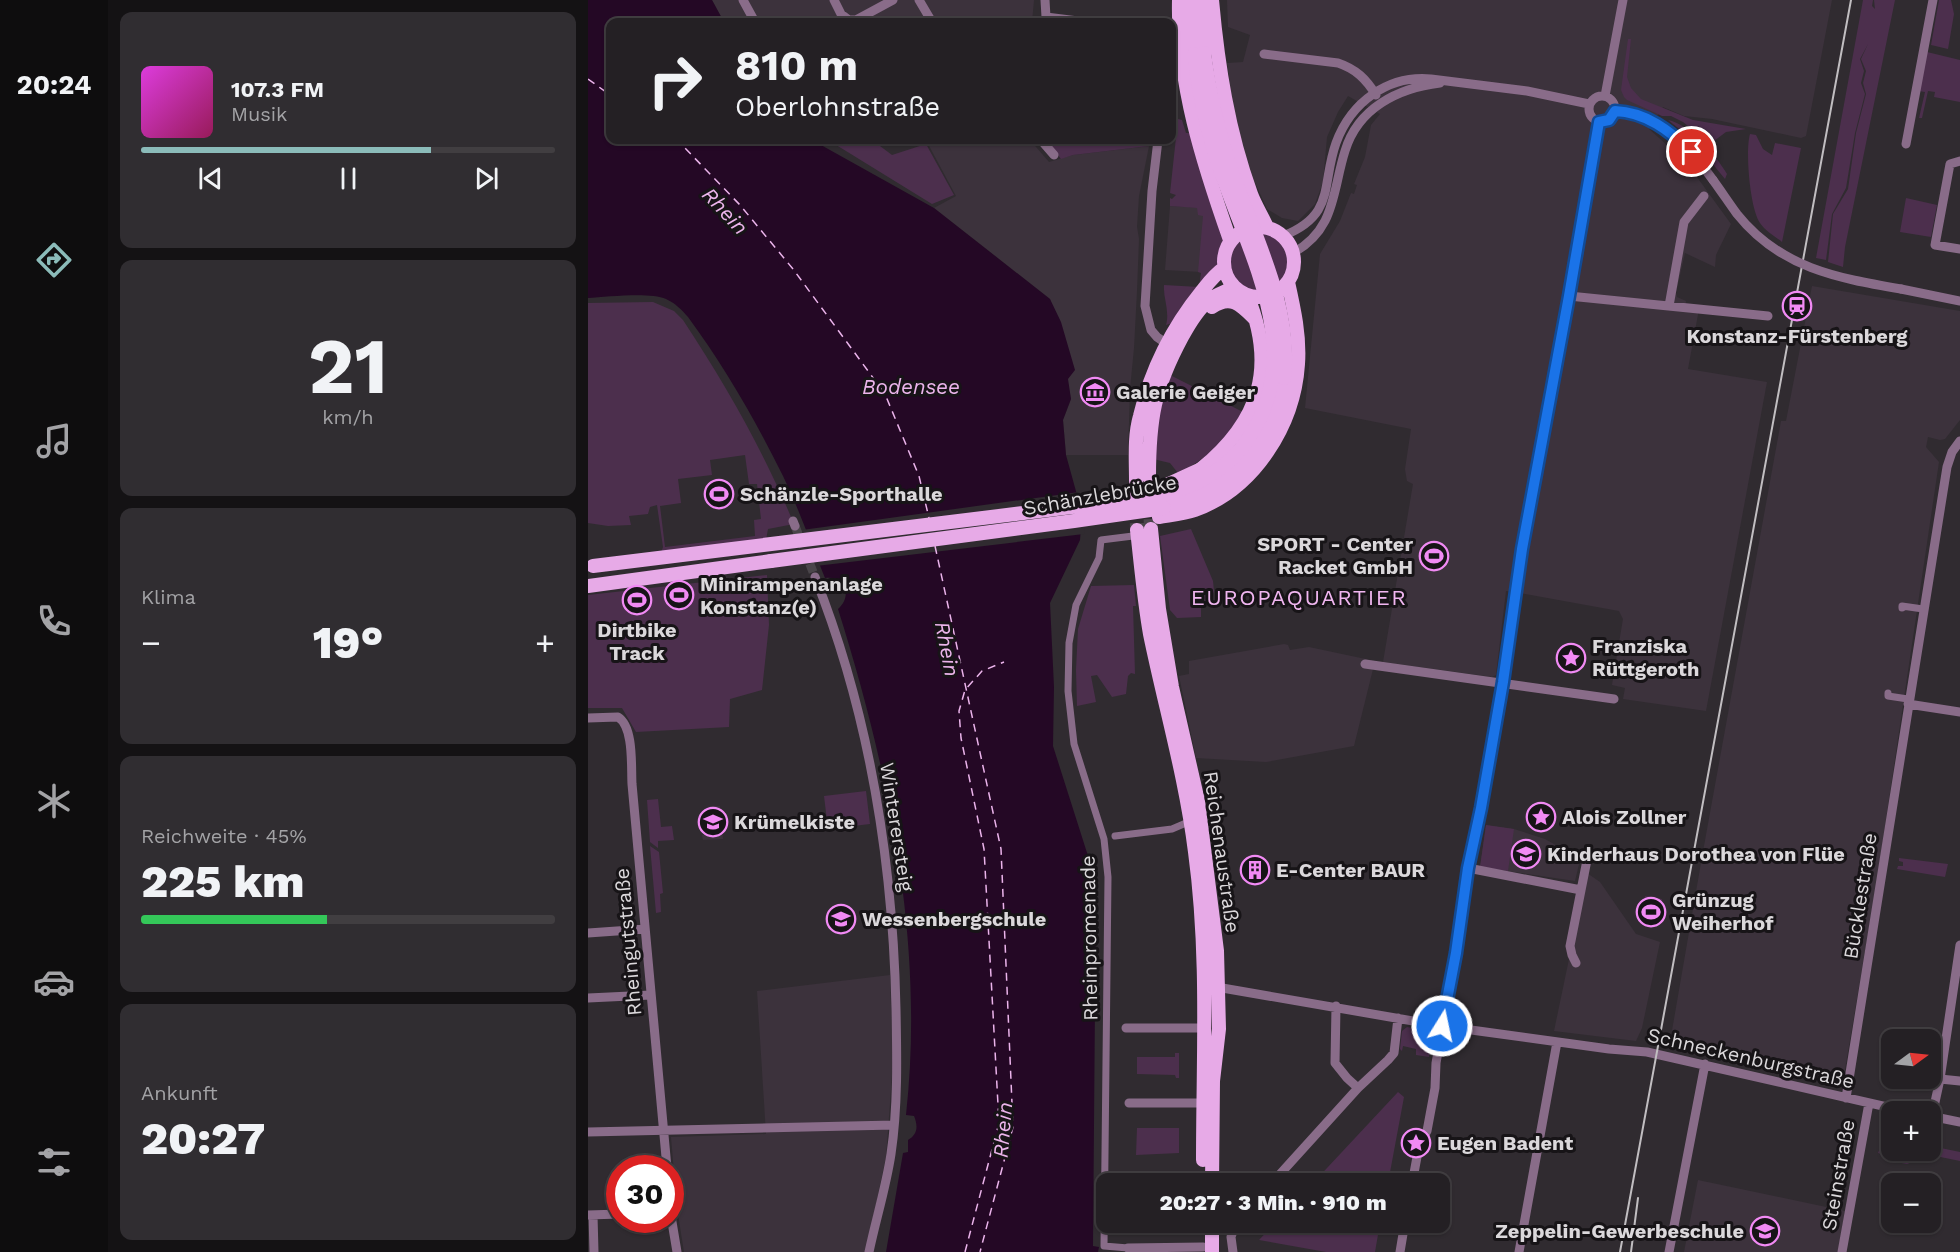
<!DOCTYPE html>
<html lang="de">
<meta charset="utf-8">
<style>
body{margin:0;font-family:"Work Sans",sans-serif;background:#302d31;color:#f1f3f6;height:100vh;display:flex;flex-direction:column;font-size:22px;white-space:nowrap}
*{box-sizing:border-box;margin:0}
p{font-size:20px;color:#a3a3a6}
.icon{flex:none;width:33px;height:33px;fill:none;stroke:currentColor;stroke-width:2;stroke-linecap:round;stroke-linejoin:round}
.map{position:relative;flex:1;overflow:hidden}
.panel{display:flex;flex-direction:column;gap:12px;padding:12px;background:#141214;width:480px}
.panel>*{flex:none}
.top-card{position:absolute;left:18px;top:18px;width:570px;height:126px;border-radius:12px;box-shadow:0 2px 4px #0004,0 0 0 2px #413e41;background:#242024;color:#f1f3f6;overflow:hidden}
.needle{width:39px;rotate:75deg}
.controls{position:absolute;left:1293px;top:1029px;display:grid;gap:12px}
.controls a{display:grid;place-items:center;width:60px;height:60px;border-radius:12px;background:#242024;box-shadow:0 2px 4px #0004,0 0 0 2px #413e41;font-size:30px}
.speed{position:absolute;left:18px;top:1155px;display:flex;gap:12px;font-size:30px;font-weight:700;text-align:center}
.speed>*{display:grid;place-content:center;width:78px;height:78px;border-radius:50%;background:#242024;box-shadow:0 2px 4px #0004,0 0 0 2px #413e41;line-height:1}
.speed .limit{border:9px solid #d22;background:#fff;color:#111}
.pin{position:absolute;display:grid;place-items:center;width:51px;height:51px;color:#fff;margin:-26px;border:3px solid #fff;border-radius:50%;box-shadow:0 2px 6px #0007}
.me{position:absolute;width:66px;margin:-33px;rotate:10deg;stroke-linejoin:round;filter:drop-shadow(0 0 4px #0008)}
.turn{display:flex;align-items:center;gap:21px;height:126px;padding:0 30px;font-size:27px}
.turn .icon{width:78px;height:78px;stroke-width:2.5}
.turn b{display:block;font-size:42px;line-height:51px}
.big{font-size:45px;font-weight:800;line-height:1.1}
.panel .widget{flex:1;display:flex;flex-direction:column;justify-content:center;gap:9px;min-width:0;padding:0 21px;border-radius:12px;background:#302d31}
.panel .dial{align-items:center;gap:0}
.dial b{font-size:78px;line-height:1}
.song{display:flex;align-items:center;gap:18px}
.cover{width:72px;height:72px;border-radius:9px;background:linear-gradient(135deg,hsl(300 70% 55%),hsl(330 70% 35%))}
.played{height:6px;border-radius:3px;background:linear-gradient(90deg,#8bbbb9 70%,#413e41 70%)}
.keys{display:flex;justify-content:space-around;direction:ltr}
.heat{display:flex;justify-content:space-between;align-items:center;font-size:33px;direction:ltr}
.charge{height:9px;border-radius:4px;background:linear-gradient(90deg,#34c759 45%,#413e41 0)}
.trip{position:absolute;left:508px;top:1173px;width:354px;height:60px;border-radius:12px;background:#242024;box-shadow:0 2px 4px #0004,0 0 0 2px #413e41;font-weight:800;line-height:60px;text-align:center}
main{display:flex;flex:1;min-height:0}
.dock{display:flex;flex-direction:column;width:108px;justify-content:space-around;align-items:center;background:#0e0d0e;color:#a3a3a6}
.dock .icon{width:42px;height:42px}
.dock .selected{color:#8bbbb9}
.dock b{font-size:27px;color:#f1f3f6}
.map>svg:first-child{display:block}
</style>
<main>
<nav class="dock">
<b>20:24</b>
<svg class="icon selected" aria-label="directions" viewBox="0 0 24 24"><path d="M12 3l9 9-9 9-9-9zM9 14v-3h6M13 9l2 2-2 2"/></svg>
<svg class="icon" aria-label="music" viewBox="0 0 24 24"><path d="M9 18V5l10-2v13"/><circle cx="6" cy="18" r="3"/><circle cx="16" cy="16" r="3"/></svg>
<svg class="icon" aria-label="phone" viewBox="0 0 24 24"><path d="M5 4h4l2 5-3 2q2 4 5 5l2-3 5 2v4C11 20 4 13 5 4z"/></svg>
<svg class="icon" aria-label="climate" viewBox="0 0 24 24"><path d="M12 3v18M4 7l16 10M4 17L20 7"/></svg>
<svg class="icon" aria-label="car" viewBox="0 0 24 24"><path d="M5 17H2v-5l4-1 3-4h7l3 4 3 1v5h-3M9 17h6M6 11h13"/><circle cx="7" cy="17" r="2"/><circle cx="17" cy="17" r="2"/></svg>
<svg class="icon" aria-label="filters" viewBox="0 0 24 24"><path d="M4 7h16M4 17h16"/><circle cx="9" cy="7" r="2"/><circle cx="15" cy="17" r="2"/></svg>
</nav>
<section class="panel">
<div class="widget">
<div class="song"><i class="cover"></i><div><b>107.3 FM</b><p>Musik</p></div></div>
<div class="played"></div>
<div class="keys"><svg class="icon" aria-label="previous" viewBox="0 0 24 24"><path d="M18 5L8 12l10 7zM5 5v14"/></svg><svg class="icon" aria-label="pause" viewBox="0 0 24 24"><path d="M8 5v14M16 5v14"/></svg><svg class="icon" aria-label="next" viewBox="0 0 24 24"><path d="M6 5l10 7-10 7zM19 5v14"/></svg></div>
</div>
<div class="widget dial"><b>21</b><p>km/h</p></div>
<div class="widget"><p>Klima</p>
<div class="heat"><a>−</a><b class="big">19°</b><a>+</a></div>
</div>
<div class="widget"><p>Reichweite · 45%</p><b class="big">225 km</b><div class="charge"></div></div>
<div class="widget"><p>Ankunft</p><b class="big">20:27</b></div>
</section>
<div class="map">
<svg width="1372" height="1252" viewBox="0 0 1372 1252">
<rect width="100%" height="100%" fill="#302b30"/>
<!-- built -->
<path fill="#3c323c" d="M124,0h322l-2,22h-308z
M639,0h605l-26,136 -5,2 -89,-19 -28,-3 -21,-9 -14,22 37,33 45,62 -15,31 -1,12 -30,-14 -9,40 1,4 9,4 -1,7 14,1 -11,60 79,13 -61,329 -83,-12 2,-11 -13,-3 11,-66 -4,-8 -99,-18 -14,-2 -10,84 -4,2 -109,-15 30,-178 -6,-3 -2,-12 6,-40 -106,-21 15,-154 20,-33 11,-28 3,1 3,-9 -3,-1 11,-27 6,-32 9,-11 -32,-18 -10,16 -11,25 -4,45 -8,22 -17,17 -16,-3 -15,-9 -20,-44 -15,-65 -5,-37 16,-1 7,-27 -22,-8z
M346,140h96l19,22 24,-7 76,-9 -10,50 -2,31 2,12 -2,52 -3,57 -4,41 -2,66h-62l-3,-35 8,-21 -21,-100 -116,-91 22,-12 -29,-54z
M582,206l36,2 -5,64 -36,-2z
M1224,286l148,25v109l-15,19 -5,1 -12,-3 -2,10 13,15 -63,425 -34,200 -173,-39 33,-191 79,-436h5z
M696,644l4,1 2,5 19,-3 66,14 -21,85 -88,16 -70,-4 -17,-82 10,-2v-13z
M122,806h10l3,33 -20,1 -1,-5h3l-1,-17 7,-1z
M898,825l28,4 31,10 16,9 19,12 -5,21 -95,-14z
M999,873l13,9 36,52 24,8 -18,86 -6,13 -82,-10z
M302,975l3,88 -7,94 -20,95h-182l-7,-44 -6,-71 95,-3 -9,-143z
M1110,1180l147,31 -7,41h-154z"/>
<!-- green -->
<path fill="#4c2f4d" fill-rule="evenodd" d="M1275,0h10l-1,6 3,3 -1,-9h21l-50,247 -2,20 -15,-5 5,-48 15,-25 8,-56 10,-39 -3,-11 3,-12 -5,-12 7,-15 -8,15 4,12 -3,12 4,11 -10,39 -9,55 -14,26 -6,46 -10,-2z
M1351,0h12l3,14 -6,35 -17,-4z
M1040,39h3l-4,38 4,11 10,11 52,21 53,9 -20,3 -16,12 -27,-22 -12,-6h-9l-35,-16 -3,-3 -3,-7z
M1339,52l33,8v42l-26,-5 1,-5 -7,-1 -6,27h-3l6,-26 -6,-1z
M590,119l4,1 4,13h3l6,10 28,93c2,34 -31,62 -51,87l-6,2c4,-14 -3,-27 -2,-40l35,2 2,-14 -3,-1 5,-56 -5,-1 -1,-7 -27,-2v-8l2,1 4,-4 -6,-2z
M1080,120c21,4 48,35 59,54l-2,5 -33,-40z
M1162,134l6,1 7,14 9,6 3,-12 26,5 -19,94c-7,-6 -17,-11 -22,-19 -10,-14 -15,-72 -10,-89z
M245,140h39l20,15 34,-11 28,51 -22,9 -99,-61z
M459,140h104l-2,6 -76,9 -12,4z
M1318,198l31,7 -6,32 -31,-5z
M641 262a30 30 0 1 1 60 0a30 30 0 1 1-60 0Z
M65,302l21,9 9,9c43,65 81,132 111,204l-26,5 -2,11 -105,13 2,-6 -6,-42 -7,2 -2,7 -19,2 2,9 -23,1 -20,-3v-220zM157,455l4,29h8l4,35 -7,1 1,16 -90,11 -5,-41 21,-3 -3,-24 34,-4 -2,-15z
M579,376h5l73,37c-18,26 -39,47 -67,60l-8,-10 -17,-4 1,-27z
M603,529l22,52 1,10 -3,8 -10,5v13l-24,1 -7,-8 -10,-74z
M179,575l2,50 -7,65 -32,9 -1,28 -93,5 -14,-24h-34v-113z
M546,585l2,21h-3l2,68 -4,-1 -3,3 -2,18 -14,3 -15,-22 -6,1 5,26 -19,4 -1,-36 2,-41 13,-43z
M278,791l4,33 -42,5 -4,-33z
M70,799l3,28 11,-1 2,14 -16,1v7l-8,-6 -3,-42z
M898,825l28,4 -6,42 -28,-4z
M62,846l9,6 4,41 -3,1 1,18 -5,1z
M1311,858l49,6 -3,13 -48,-8 1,-3h5v-4l-4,-1z
M1057,896l17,3 -5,28 -17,-3z
M819,1027l26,5 -4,25 -13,-2v-6l-13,-3 -1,5 -2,-2 2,-18z
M587,1053h4v25h-3l-1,-3 -38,-1v-17h38z
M810,1092l6,5 -16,86h-75z
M549,1128h42v25l-43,2z
M1343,1146l29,6v9l-34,-7 -1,3 -18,7 -11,-2v-4l-18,-5 2,-5 12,2h38z
M688,1222h104v1l-5,29h-49l-67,-12z"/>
<!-- water -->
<path fill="#240825" d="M0,0h124l12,22h-114v118h202l122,68 116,91 11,23 14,48 -7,9 3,20 -8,21 3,35 16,58 -2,27 -30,63 4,84 -1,59 43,135 -3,365 6,1 -1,5h-212l17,-99 5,-1v-12c10,-6 10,-14 6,-24l-8,-1c19,-171 -17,-344 -68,-506 15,-13 7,-34 -13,-31 -14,-34 -26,-69 -42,-102 -27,-55 -59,-110 -95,-159 -6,-7 -13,-14 -22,-18 -16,-7 -59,-2 -78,-1z"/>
<!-- pier -->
<path fill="#302b30" d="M491,492l6,21 -1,21 -268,32 -14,-36z"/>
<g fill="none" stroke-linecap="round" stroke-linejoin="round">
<!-- ferry -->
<path stroke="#ebb4eb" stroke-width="1.5" stroke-dasharray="8 6" stroke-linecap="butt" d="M0,79l22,16
M86,140l9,6 57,59 53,64 92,125 34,82 10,42
M347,546l66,303 12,278 -33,125
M377,1252l34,-129 -15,-274 -23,-111 -2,-27 6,-21 17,-19 22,-9"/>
<!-- minor-tunnel -->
<path stroke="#4a454a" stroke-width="9" stroke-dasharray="9 4.5" stroke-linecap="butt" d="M207,526l20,51"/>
<!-- primary-tunnel -->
<path stroke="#4a454a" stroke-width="14" stroke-dasharray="14 7" stroke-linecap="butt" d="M561,477l2,52
M548,481l1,49"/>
<!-- pedestrian -->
<path stroke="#896c89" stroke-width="7" d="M1314,608v-2l21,3
M1300,693v3l20,3
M527,836l57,-7 14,-6
M540,1248l-24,-2 4,-369 -4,-38 -30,-95 -6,-53 1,-48 7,-38 23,-47 2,-18 32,-4"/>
<!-- minor -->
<path stroke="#896c89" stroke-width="9" d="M155,0l12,22
M246,0l7,14 8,6h7l37,-20
M331,0l13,22
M457,0l1,17 2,4
M458,17l40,5
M676,54l74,9c18,6 28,16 38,32
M1001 109a13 13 0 1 1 26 0a13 13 0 1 1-26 0Z
M1017,96l18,-96
M1027,111c44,2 74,36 98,69
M453,140l13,15
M570,140l-6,51 -7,115 6,24 6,7 14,10
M1318,144l27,-144
M1372,161l-10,3 -15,81 25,4
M695,236c53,-21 38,-51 53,-93 15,-41 52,-68 95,-64l96,12 62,13
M705,253c43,-24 39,-61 52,-102 13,-43 53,-63 95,-68
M1313,289l59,12
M981,296l199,20
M1081,306l15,-84 20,-26
M205,521l2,5
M227,577c54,136 78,286 81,432 1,48 2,98 -5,145 -5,33 -15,65 -22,98
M777,664l249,35
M1320,704l52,8
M0,718l30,-1c16,10 13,49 14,67l35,384
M880,868l113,22
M0,933l57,-4
M988,963l-4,-8 -2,-9 17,-86
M617,985l237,41 167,23 38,3 262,60
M0,998l63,-3
M748,1006l-1,57 12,15 11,10
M538,1028h78
M1352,1079l20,2
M1258,1098l101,-631 5,-15 8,-11
M541,1103h74
M1342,1116l30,6
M1344,1116l8,-37 20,-134
M0,1132l306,-7
M542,1177l73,1
M683,1184l87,-96 30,-28 6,-7 4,-35
M824,1184l7,-38 8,-15 8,-43 1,-25 20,-110 12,-85 13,-60 22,-126 19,-133 47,-253 30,-174
M82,1210l7,42
M0,1215l32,-1
M5,1215l1,37
M540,1248l75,-1
M645,1252l-2,-15 5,-15
M812,1252l5,-30
M931,1252l38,-210
M1081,1252l36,-188
M1254,1252l27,-149"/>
<!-- primary -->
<path stroke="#e7aae7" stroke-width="14" d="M591,0c-2,83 24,163 51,240
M602,0l4,54
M613,0l3,53
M624,0c6,66 16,131 39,194 4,11 11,22 16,33
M636 262a35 35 0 1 1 70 0a35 35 0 1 1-70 0Z
M624,307c19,-13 29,-2 42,11
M613,469c59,-48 76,-102 46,-174
M561,477c0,-58 5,-88 33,-140 7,-13 15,-27 27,-37 8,-6 17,-8 25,-13
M548,481c0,-22 -2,-44 4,-65 11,-46 32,-88 62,-125 7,-9 12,-16 22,-23
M576,508c67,-18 106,-62 120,-130
M571,517c12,-2 25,-3 36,-7 60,-22 99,-85 103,-146 2,-28 -4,-55 -10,-82
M563,529l8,80 13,78 26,114 19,150 2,78 -6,52 -1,103
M549,530c4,35 7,70 13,104 15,73 36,144 45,218 14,103 8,205 8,308
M0,586l183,-25
M624,1222v30"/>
<!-- rail -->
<path stroke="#c1bec1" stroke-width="2" d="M1032,1252l231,-1252
M1043,1252l7,-54"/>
<!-- minor-bridge -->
<path stroke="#896c89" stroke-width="9" d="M1125,180c8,11 16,23 24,34 43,54 100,64 164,75"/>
<!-- primary-bridge -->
<path stroke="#e7aae7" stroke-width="14" d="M616,53c5,35 12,70 23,104 22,71 66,144 57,221
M574,487l39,-18
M183,561l303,-40 90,-13
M5,566l560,-69c38,-8 73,-25 95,-58 60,-87 0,-186 -29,-273 -13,-37 -20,-74 -25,-112"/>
</g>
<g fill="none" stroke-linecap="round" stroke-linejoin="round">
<!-- route casing -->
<g stroke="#114b97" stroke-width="15">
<path id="route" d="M854,1026l14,-73 12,-85 13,-60 22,-126 19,-133 47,-253 30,-174 10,-2 6,-9c31,1 55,20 77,41"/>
</g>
<!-- route -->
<use href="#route" stroke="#1a73e8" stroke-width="10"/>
</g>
<!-- icons -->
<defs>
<g id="station-ring" transform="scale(1.5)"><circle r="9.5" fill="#171417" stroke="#f18af4" stroke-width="1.5"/><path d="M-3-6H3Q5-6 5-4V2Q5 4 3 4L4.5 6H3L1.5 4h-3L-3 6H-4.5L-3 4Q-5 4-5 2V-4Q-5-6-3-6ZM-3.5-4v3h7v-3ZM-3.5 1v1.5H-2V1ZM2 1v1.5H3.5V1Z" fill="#f18af4"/></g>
<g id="museum-ring" transform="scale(1.5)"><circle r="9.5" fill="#171417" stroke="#f18af4" stroke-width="1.5"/><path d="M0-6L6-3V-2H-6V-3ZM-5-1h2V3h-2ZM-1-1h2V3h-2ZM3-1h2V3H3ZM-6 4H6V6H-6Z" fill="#f18af4"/></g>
<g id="stadium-ring" transform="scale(1.5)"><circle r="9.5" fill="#171417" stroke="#f18af4" stroke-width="1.5"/><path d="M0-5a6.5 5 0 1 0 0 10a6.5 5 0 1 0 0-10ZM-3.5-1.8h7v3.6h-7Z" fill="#f18af4"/></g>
<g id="sight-ring" transform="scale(1.5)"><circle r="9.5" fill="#171417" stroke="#f18af4" stroke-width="1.5"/><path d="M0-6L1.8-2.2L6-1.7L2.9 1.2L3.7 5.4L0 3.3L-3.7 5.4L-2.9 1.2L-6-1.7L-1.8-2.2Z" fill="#f18af4"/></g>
<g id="school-ring" transform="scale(1.5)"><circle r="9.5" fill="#171417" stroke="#f18af4" stroke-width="1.5"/><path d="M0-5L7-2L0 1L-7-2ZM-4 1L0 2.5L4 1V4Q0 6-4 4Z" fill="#f18af4"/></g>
<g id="building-ring" transform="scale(1.5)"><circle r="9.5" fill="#171417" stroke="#f18af4" stroke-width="1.5"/><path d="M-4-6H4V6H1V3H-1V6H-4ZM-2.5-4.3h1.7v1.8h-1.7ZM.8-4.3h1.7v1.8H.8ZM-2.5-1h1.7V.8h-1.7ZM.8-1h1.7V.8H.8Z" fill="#f18af4"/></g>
</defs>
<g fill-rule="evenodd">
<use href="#station-ring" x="1209" y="306"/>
<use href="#museum-ring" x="507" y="392"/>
<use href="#stadium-ring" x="131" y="494"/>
<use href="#stadium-ring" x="846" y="556"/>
<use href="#stadium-ring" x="91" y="595"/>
<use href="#stadium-ring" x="49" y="600"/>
<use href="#sight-ring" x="983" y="658"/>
<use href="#sight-ring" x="953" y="817"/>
<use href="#school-ring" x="125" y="822"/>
<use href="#school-ring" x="938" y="854"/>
<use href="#building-ring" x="667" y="870"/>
<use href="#stadium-ring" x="1063" y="912"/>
<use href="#school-ring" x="253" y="919"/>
<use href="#sight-ring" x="828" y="1143"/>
<use href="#school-ring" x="1177" y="1231"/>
</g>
<g text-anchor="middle" stroke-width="6" stroke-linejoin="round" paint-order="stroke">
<!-- poi labels -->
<g font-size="20" font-weight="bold" fill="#dbd8db" stroke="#171417" text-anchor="start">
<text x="1209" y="343" text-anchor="middle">Konstanz-Fürstenberg</text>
<text x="528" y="399">Galerie Geiger</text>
<text x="152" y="501">Schänzle-Sporthalle</text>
<text x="825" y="551" text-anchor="end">SPORT - Center<tspan x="825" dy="23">Racket GmbH</tspan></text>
<text x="112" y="591">Minirampenanlage<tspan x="112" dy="23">Konstanz(e)</tspan></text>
<text x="49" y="637" text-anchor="middle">Dirtbike<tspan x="49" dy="23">Track</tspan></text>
<text x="1004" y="653">Franziska<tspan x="1004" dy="23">Rüttgeroth</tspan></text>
<text x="974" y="824">Alois Zollner</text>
<text x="146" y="829">Krümelkiste</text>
<text x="959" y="861">Kinderhaus Dorothea von Flüe</text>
<text x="688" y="877">E-Center BAUR</text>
<text x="1084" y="907">Grünzug<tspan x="1084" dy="23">Weiherhof</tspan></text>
<text x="274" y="926">Wessenbergschule</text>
<text x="849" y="1150">Eugen Badent</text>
<text x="1156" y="1238" text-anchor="end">Zeppelin-Gewerbeschule</text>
</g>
<!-- street labels -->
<g font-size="20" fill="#dbd8db" stroke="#171417">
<text transform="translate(512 495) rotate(-10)" y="7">Schänzlebrücke</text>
<text transform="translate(309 827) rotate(81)" y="7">Winterersteig</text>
<text transform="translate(634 852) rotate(82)" y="7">Reichenaustraße</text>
<text transform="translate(1272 896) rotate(-81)" y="7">Bücklestraße</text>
<text transform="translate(501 938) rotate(-91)" y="7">Rheinpromenade</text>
<text transform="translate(40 942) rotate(-95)" y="7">Rheingutstraße</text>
<text transform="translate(1163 1058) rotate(13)" y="7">Schneckenburgstraße</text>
<text transform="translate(1250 1175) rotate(-80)" y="7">Steinstraße</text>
</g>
<!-- water labels -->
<g font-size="21" font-style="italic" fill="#ebb4eb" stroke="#171417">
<text transform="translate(137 211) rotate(47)" y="7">Rhein</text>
<text x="323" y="394">Bodensee</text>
<text transform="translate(359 649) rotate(79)" y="7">Rhein</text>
<text transform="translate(415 1130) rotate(-85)" y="7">Rhein</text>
</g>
<!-- quarter labels -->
<g font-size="22" letter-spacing="1.5" fill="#f0b6f0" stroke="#171417">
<text x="711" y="605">EUROPAQUARTIER</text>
</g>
</g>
</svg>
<div class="controls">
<a><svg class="needle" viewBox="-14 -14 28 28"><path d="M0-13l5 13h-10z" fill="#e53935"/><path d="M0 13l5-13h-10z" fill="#a3a3a6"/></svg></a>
<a>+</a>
<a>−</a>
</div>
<div class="speed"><div class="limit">30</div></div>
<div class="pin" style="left:1104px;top:152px;background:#d93025"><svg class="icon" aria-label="arrive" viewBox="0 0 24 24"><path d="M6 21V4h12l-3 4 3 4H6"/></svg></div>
<svg class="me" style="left:854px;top:1026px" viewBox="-20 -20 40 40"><circle r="17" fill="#1a73e8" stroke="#fff" stroke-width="3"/><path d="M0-11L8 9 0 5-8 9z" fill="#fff"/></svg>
<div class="trip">20:27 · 3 Min. · 910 m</div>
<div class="top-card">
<div class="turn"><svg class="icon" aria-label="right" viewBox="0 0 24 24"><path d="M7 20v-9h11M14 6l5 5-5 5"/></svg><div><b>810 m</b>Oberlohnstraße</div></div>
</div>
</div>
</main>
